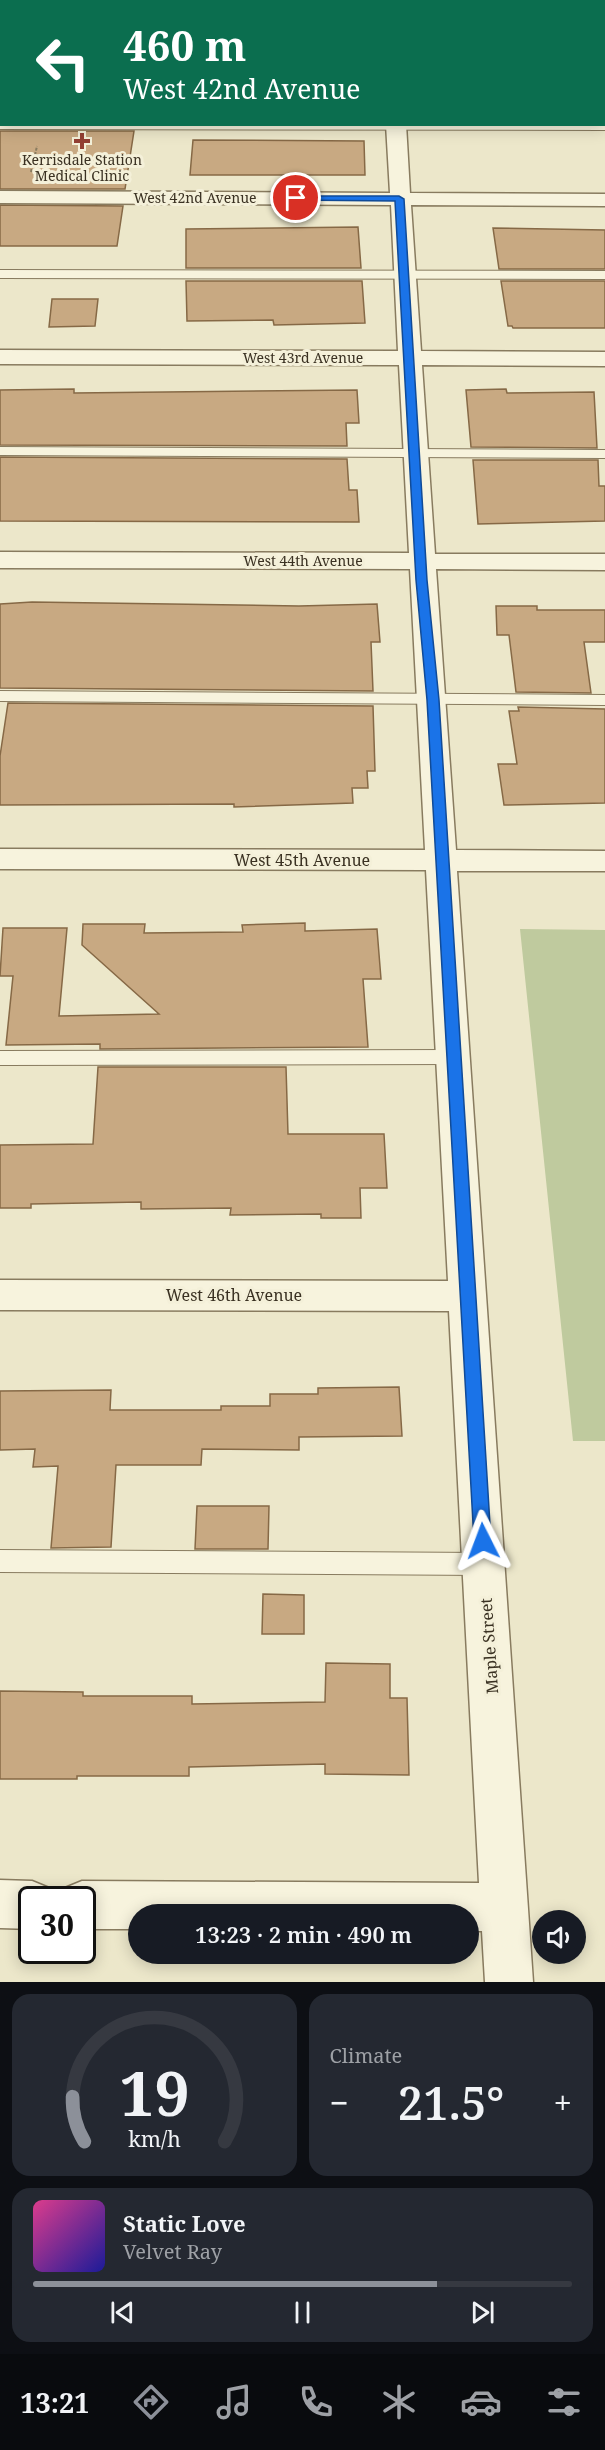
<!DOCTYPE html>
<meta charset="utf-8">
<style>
body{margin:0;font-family:"Noto Serif",serif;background:#242831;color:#f1f3f6;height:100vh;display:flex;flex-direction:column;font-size:22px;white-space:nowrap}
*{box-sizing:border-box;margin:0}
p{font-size:20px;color:#9ea1a6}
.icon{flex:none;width:33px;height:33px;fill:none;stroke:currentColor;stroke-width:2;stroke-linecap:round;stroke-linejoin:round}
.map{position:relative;height:1982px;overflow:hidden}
.details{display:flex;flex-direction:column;gap:12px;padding:12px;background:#0d0f14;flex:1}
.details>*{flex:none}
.guide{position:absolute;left:0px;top:0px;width:606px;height:126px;box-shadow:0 3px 15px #0003;background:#0b6e4f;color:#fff;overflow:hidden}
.buttons{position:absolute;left:532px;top:1910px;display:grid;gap:12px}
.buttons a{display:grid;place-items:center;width:54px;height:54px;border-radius:50%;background:#171b24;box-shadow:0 3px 15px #0003;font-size:30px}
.speed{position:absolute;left:18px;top:1886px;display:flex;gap:12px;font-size:30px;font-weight:700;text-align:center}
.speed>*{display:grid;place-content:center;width:78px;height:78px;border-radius:50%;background:#171b24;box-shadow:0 3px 15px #0003;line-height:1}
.speed .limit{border:3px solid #111;border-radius:9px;background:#fff;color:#111}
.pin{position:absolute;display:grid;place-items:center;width:51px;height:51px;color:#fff;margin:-26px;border:3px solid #fff;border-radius:50%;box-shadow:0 2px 6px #0007}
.me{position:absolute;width:66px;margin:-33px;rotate:357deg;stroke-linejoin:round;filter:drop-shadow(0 0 4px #0008)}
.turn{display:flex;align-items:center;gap:21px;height:126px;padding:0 24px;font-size:27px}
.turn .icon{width:78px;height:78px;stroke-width:2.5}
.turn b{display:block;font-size:42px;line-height:51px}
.big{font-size:45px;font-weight:600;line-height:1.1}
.details .card{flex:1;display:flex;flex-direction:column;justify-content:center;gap:9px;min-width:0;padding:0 21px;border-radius:18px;background:#242831}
.details .dial{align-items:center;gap:0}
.dial svg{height:156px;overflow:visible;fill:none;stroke:#363941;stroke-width:7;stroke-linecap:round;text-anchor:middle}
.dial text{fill:#f1f3f6;stroke:none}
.song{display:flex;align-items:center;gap:18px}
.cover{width:72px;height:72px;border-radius:9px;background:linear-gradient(135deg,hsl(330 70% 55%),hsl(240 70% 35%))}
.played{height:6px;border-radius:3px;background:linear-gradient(90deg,#8c9099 75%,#363941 75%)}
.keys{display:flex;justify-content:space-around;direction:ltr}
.heat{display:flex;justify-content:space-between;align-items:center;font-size:33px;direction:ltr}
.details .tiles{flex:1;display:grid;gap:12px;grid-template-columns:1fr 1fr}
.card:last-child{grid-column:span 2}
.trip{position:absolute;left:128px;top:1904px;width:351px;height:60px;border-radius:30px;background:#171b24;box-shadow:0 3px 15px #0003;font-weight:600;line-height:60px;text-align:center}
.tabs{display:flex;height:96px;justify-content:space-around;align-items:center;background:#090b0e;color:#9ea1a6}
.tabs .icon{width:42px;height:42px}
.tabs .selected{color:#8c9099}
.tabs b{font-size:27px;color:#f1f3f6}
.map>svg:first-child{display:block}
</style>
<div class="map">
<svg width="605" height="1982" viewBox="0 0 605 1982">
<rect width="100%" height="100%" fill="#ece7ca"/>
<!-- green -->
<path fill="#bfca9e" d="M0,0h364v1l-364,1z
M520,929l85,1v511h-32z"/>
<!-- building -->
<path fill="#c8a982" stroke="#866946" stroke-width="1.5" d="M0,131h134l-9,58h-125z
M193,140l171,1 1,34h-175z
M0,205l123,1 -6,40h-117z
M358,227l3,41h-175v-39z
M493,228l112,2v39h-106z
M186,281h176l3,42 -91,2 -1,-5 -86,1z
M501,281h104v47h-92l-1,-2h-4z
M52,299h46l-3,27 -46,1z
M74,389v4l283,-3 2,33h-13l1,23 -347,-1v-55z
M506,389l1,4 87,-1 3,56 -126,-1 -5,-57z
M0,457l347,2 2,31h8l2,32 -359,-1z
M473,460h125l1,26h6v35l-127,3z
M32,602l267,4 78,-2 3,38h-9l2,49 -373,-3v-84z
M496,606h41v4h68v32h-21l7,51 -75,-1 -7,-57h-12z
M8,703l365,3 2,65h-8l1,17h-16l1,15 -119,4v-3l-234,1v-49z
M518,707l87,2v94l-101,2 -6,-41h19l-8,-53h10z
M305,923v8l72,-2 4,50h-18l5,68 -268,2v-5l-94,1 7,-69h-13l3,-48h64l-8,88 100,-2 -77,-69 1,-21h62l-1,9 99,-1 -1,-7z
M98,1067h188l2,67h96l3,54h-27l1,30h-40v-4l-91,1 1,-7 -90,1v-7l-110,2v4h-31v-63l93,-1z
M399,1387l3,49 -103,1v13l-97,-1 -1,16h-85l-5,82 -60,1 7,-82 -25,1 2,-18 -35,1v-59l111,-1 -1,20h111v-4h49v-12h48v-6z
M197,1506h72l-1,43h-73z
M263,1594l41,1v39h-42z
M326,1663l64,1v34h17l2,77 -84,-1v-10l-136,3v9h-112v3h-77v-88l83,1v4h109v8l133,-2z"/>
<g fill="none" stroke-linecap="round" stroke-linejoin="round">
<!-- lane casing -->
<g stroke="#887b5f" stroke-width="2">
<path id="lane" d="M536,0h10l1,2h-10z
M605,0v6h-1v-4h-4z
M0,3h2v6h-2z
M0,123l605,1v6l-605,-1z
M0,270l605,1v8l-605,-1z
M0,447l605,3v8l-605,-3z
M0,691l605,4v10l-605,-4z
M453,1050l7,2 3,5 -3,5 -7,2 -453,1v-14z
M0,1550l484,3 9,3 3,8 -3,8 -9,3 -484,-3z"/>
</g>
<!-- street casing -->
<g stroke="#887b5f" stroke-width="3">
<path id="street" d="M378,0h18v2h-18z
M386,124h20l4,69 195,1v12l-194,-1 10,146 184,1v14l-183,-1 13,189h170v16l-169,-1 20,281 149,1v20h-148l76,1111h-48l-3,-51h-14v-17h-330v15h-56v-30h-21l4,-11 17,-7 397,2 -30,-572 -449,-1v-30l448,1 -22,-411 -426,-1v-20l425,1 -15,-281 -410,-1v-16l409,1 -10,-188 -399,-1v-14l398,1 -7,-146 -391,-2v-12l390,2z
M0,1880l32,1 17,7 4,11h-21v30l-32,-1z"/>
</g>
<!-- secondary casing -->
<g stroke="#6a5c42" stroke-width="3">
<path id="secondary" d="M0,55h2v10h-2z
M604,56h1v10h-1z"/>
</g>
<!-- path -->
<path stroke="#887b5f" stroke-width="2" stroke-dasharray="3 1.5" stroke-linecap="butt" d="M35,155l2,-9
M31,172l3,-14"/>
<!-- lane -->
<use href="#lane" fill="#f7f3dd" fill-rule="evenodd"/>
<!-- street -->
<use href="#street" fill="#f7f3dd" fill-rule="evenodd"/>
<!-- secondary -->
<use href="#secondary" fill="#f7f3dd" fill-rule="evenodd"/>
</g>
<!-- route -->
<path fill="#1a73e8" stroke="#114b97" stroke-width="1.5" d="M296,196h103l5,3 23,381 12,120 52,841 -2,6 -6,2 -7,-2 -2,-6 -47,-841 -11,-120 -21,-379 -102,-1z"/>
<!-- markers -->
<path fill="#944033" stroke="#f4f0d9" stroke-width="2" d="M79 132h6v6h6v6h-6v6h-6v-6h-6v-6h6z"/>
<g text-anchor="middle" stroke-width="6" stroke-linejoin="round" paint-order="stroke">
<!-- far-poi labels -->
<g font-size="14" fill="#3a3122" stroke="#f4f0d9">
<text x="82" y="165">Kerrisdale Station<tspan x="82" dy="16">Medical Clinic</tspan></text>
</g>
<!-- far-street labels -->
<g font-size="14" fill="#3a3122" stroke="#f4f0d9">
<text x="195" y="203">West 42nd Avenue</text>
<text x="303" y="363">West 43rd Avenue</text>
<text x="303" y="566">West 44th Avenue</text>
</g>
<!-- street labels -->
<g font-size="16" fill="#3a3122" stroke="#f4f0d9">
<text x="302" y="866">West 45th Avenue</text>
<text x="234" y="1301">West 46th Avenue</text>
<text transform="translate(489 1646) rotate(-94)" y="6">Maple Street</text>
</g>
</g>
</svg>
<div class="buttons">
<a><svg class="icon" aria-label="sound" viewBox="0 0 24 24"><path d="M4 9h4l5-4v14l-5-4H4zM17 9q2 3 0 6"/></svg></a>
</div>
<div class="speed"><div class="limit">30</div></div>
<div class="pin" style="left:296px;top:198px;background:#d93025"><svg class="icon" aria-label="arrive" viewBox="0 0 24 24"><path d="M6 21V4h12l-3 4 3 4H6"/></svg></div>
<svg class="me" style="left:483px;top:1541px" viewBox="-20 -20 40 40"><path d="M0-17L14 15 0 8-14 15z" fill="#1a73e8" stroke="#fff" stroke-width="4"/></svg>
<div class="trip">13:23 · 2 min · 490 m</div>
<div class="guide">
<div class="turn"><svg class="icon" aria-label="left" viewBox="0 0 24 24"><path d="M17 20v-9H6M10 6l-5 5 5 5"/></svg><div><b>460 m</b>West 42nd Avenue</div></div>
</div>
</div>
<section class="details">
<div class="tiles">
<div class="card dial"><svg viewBox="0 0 100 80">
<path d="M14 69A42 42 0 1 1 86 69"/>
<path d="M14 69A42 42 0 0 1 8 46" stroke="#8c9099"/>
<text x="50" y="56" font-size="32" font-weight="700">19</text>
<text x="50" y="72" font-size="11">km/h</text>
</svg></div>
<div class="card"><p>Climate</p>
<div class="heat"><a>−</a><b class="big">21.5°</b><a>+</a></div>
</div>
<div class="card">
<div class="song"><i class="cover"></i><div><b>Static Love</b><p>Velvet Ray</p></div></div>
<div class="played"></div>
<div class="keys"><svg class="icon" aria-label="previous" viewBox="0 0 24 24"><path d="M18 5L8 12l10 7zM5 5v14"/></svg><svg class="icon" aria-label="pause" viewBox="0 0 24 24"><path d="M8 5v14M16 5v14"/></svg><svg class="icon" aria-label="next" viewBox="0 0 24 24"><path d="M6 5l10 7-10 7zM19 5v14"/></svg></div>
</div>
</div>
</section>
<nav class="tabs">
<b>13:21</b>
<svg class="icon selected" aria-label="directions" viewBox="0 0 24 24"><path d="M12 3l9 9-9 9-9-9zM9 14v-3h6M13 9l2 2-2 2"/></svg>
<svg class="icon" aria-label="music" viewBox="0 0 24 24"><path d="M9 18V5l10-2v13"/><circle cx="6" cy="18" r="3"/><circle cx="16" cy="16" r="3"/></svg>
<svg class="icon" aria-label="phone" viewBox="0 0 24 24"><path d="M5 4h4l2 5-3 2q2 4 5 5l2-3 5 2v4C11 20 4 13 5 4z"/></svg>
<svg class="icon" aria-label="climate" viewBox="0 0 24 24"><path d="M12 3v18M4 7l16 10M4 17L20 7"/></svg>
<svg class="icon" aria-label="car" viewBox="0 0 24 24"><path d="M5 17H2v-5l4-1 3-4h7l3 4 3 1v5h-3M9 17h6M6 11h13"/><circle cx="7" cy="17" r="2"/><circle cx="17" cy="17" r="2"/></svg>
<svg class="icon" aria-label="filters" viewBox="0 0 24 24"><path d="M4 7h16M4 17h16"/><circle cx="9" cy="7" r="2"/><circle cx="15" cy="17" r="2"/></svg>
</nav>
